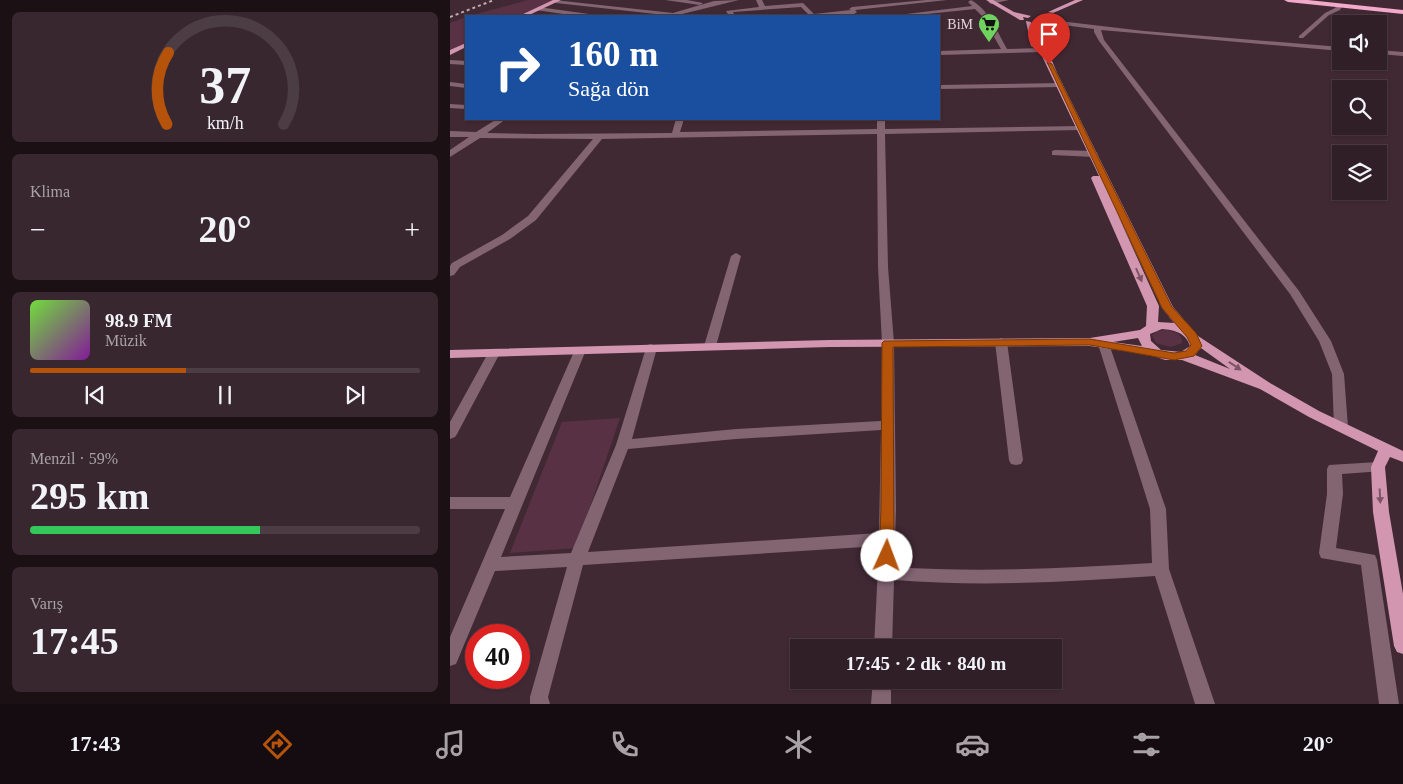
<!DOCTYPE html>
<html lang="tr">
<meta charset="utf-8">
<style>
body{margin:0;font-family:"Times New Roman",serif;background:#39272f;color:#f1f3f6;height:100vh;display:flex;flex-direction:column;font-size:19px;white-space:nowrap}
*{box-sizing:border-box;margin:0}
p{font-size:16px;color:#a8a2a7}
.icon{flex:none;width:28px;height:28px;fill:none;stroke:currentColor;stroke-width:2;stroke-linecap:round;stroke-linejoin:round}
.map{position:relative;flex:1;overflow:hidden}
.panel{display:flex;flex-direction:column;gap:12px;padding:12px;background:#1b1115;width:450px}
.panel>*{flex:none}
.banner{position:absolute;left:15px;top:15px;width:475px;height:105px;border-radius:0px;box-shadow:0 1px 4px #0004,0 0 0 1px #4c3d44;background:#1a4fa0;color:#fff;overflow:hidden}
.controls{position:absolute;left:882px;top:15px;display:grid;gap:10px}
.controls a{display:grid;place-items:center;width:55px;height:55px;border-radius:0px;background:#311f27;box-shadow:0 1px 4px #0004,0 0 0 1px #4c3d44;font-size:25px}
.speed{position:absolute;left:15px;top:624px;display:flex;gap:10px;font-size:25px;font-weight:700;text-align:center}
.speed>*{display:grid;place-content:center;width:65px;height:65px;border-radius:50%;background:#311f27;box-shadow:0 1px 4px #0004,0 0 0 1px #4c3d44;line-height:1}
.speed .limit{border:8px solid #d22;background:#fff;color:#111}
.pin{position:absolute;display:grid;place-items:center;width:42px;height:42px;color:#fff;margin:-51px -21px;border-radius:50% 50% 50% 0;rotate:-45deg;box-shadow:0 0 5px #0007}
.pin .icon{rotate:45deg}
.me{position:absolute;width:55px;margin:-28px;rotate:2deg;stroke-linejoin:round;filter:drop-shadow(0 0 4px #0008)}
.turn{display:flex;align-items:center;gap:18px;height:105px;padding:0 20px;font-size:22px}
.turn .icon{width:65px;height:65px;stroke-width:2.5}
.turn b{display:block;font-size:35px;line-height:42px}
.big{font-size:38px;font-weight:800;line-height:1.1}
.panel .tile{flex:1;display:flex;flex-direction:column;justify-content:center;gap:8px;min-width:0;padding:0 18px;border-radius:8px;background:#39272f}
.panel .dial{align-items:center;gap:0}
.dial svg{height:130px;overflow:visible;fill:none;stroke:#4c3d44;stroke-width:7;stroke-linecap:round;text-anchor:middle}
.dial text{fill:#f1f3f6;stroke:none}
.song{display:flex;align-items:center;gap:15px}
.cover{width:60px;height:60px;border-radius:8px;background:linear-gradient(135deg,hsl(100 70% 55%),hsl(290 70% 35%))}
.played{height:5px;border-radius:2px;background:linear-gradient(90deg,#b45309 40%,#4c3d44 40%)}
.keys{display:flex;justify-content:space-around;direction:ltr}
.heat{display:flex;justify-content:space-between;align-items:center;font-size:28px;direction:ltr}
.charge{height:8px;border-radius:4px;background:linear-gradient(90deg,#34c759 59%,#4c3d44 0)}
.trip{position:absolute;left:340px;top:639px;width:272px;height:50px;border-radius:0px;background:#311f27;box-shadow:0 1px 4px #0004,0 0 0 1px #4c3d44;font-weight:800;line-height:50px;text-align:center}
.tab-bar{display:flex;height:80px;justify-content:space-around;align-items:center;background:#140c10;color:#a8a2a7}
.tab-bar .icon{width:35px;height:35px}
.tab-bar .on{color:#b45309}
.tab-bar b{font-size:22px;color:#f1f3f6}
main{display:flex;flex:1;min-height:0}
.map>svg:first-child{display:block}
</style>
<main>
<section class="panel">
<div class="tile dial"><svg viewBox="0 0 100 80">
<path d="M14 69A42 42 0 1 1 86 69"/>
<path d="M14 69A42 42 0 0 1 15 25" stroke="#b45309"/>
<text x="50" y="56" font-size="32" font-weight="700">37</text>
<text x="50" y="72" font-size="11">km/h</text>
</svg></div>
<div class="tile"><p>Klima</p>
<div class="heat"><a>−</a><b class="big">20°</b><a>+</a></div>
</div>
<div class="tile">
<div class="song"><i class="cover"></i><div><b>98.9 FM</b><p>Müzik</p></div></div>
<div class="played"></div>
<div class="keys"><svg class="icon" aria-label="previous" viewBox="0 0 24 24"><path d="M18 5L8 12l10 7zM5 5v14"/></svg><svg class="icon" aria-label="pause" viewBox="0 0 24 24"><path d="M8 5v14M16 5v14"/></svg><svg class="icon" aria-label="next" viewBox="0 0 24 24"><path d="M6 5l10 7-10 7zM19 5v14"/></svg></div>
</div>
<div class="tile"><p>Menzil · 59%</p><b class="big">295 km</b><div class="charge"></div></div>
<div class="tile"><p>Varış</p><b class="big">17:45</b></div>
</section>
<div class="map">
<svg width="953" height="704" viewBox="0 0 953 704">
<rect width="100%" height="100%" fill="#412934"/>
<!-- green -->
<path fill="#593144" d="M78,0h30l-36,16h-53z
M16,17v28l-11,6 -5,-1v-27z
M716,330c8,1 17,4 16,13l-11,4 -15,-4 -4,-8 5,-4z
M170,418l-44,130 -66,5 52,-131z"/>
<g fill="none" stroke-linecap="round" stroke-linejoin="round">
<!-- minor -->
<path fill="#836572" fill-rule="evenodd" d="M104,0l119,13 41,-12 25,-1 -65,16 -118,-13z
M215,0h22l16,3 -3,2z
M306,0h6l3,6 38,-3 11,11 37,-4 -2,-1 3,-2 74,-7h21l-92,10 2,2 -3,2 -48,2 2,-2 -7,-7 -68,5 2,4h-6l-3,-5 33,-4z
M521,0c18,10 26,31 36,49l36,-1 3,2 -3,2 -104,3v-4l62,-2 -19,-33 -7,-7 -67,7h-18l82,-10 -4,-4z
M543,0h16l-18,4 -3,-2z
M887,5l5,1 -2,4 -11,5 -26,23h-4v-2l26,-23 10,-5z
M88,7l51,7 3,2h-15l-41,-6z
M592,19l102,12 197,16v4l-240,-21 3,10 195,251 32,50 13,33 4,53 -2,3h-10l-2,-3 -2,-53 -13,-33 -29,-47 -191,-253 -5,-9v-3l-54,-7 -1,-1z
M929,50l24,2v4l-24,-2z
M0,60l16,1v4l-16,-1z
M0,82l16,2v4l-16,-2z
M612,83l1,2 -4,2 -120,2v-4z
M0,104l16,1v4l-16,-1z
M47,119h9l-19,14 48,1 137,-1 4,-14h8l-4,13 197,-3v-10h8v10l198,-3v4h-3l-195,4 3,133 6,76 2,166 -2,58c87,6 172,1 258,-4l-2,-54 -52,-165 2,-3h8l58,168 3,60 46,135h-20l-40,-128c-87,6 -174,11 -261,4l-2,68h-18l5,-102 -296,19 -35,132 2,7h-20v-7l37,-130 -72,4 -39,93 -6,2v-29l55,-128h-55v-12h60l66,-150h8l2,3 -85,207 70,-4 45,-108 31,-100 4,-1 6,4 -25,91 104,-10 145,-8 1,-78 -4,-76 -1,-133 -275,5 -66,81 -26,19 -50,28 -6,8 -4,1v-10l2,-3 50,-28 26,-19 65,-77 -113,-1 -30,19v-7l19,-13h-19v-6l26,1zM431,430l-2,103 -291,19 40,-103 108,-10z
M605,150l39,1 4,3 -4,3 -42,-2v-4z
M286,253l5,3 -25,90 -2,3h-8l-2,-3 27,-90z
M551,338l6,4 16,118 -2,4 -5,1 -5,-1 -2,-4 -14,-118z
M43,351l6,4 -42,79 -2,3 -5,2v-17l37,-67z
M928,462l5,1 2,4 -2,4 -41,3 1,20 -7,54 39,7 2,5 22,144h-20l-18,-139 -40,-7 -2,-5 8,-59v-25l2,-4z
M423,680h18v24h-20z"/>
<!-- major -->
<path fill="#d396b1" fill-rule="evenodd" d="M103,0h8l-34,16h-8z
M536,0h7l21,12 17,4 -3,2 -5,-1 1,3h-4z
M625,0h8l-30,13 -5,-1z
M576,21l5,1 5,25 -5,-1z
M589,21l5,1v19l13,32 116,234 25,29 72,47 49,28 84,40v11l-13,-5 -5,10 4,45 14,82v60l-6,-2 -3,-6 -21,-134 -2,-45 7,-16 -69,-34 -49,-28 -78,-29h-17l-14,-5 -61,-9 -261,1 -379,11v-8l379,-10 261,-2 50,-8 6,-4 1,-20 -56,-128 2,-2h6l-58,-122 -5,-19zM666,211l46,97 12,15 -16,-1 1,-16zM712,329c13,1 24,4 28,17l-9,6 -20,-2 -10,-9 -1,-7zM688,338l4,8 -29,-4zM751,348l29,21 -35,-14z
M16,43v4l-16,8v-5z"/>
<!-- highway -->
<path fill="#f3a9ca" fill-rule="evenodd" d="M834,0h24l95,10v4l-115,-12z"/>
<!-- rail -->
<path stroke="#bdabb3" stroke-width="2" stroke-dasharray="3 3" stroke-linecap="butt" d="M0,17l44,-17"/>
</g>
<!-- one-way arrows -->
<defs><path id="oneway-solid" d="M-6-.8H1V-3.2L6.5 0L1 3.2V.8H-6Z" transform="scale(1.25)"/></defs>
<g fill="#7b5566">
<use href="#oneway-solid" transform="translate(689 275) rotate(66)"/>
<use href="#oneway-solid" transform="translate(785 366) rotate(34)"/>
<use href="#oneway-solid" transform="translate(930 496) rotate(87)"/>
</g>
<!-- route -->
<path fill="#b45309" stroke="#753606" d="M597,62l5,2 120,243 24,26 6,13 -8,10 -20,4 -84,-15 -197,2 1,209 -2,4 -5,2 -6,-2 -2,-4 2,-47 1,-166 2,-2 206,-2 84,14 12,-2 5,-6 -4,-8 -25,-29z"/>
<!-- icons -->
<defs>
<g id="supermarket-pin" transform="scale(1.125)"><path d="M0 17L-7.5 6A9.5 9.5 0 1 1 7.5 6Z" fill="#70d35f" stroke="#412934"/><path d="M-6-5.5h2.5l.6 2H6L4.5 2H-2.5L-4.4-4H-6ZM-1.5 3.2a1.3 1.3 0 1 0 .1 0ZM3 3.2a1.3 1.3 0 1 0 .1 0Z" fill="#111"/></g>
</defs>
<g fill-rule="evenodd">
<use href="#supermarket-pin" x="539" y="24"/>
</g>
<g text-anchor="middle" stroke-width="5" stroke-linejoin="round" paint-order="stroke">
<!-- far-poi labels -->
<g font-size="14" fill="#e4d4da" stroke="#412934" text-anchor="end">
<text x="523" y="29">BiM</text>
</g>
</g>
</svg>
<div class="controls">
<a><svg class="icon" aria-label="sound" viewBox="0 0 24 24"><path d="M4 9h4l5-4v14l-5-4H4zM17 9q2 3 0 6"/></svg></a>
<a><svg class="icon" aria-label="search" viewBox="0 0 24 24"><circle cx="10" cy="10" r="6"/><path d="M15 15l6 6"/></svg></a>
<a><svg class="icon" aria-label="layers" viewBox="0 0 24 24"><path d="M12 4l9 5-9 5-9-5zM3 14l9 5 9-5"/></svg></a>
</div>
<div class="speed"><div class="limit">40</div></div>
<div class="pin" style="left:599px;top:64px;background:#d93025"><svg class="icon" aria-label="arrive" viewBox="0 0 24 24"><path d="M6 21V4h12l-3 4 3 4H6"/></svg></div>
<svg class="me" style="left:437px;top:556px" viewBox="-20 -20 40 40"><circle r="19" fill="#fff"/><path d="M0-13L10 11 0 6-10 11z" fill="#b45309"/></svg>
<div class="trip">17:45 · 2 dk · 840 m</div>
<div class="banner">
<div class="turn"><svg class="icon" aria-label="right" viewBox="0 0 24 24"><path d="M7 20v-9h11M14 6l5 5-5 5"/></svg><div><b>160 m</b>Sağa dön</div></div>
</div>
</div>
</main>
<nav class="tab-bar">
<b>17:43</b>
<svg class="icon on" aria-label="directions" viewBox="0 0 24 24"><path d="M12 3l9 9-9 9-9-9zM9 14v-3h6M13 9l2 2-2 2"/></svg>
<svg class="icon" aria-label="music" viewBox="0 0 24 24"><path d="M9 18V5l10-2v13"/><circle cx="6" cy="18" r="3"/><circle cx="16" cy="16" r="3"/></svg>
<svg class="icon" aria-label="phone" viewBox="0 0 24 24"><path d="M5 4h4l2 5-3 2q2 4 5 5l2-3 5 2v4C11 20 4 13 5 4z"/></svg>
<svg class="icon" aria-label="climate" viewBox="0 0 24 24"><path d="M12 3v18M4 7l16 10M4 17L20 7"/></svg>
<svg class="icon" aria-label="car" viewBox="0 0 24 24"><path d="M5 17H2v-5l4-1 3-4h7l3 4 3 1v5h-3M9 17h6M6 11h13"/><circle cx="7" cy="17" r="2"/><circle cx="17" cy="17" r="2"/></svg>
<svg class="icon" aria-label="filters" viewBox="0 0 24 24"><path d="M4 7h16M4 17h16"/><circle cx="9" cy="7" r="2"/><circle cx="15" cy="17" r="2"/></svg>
<b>20°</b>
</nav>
